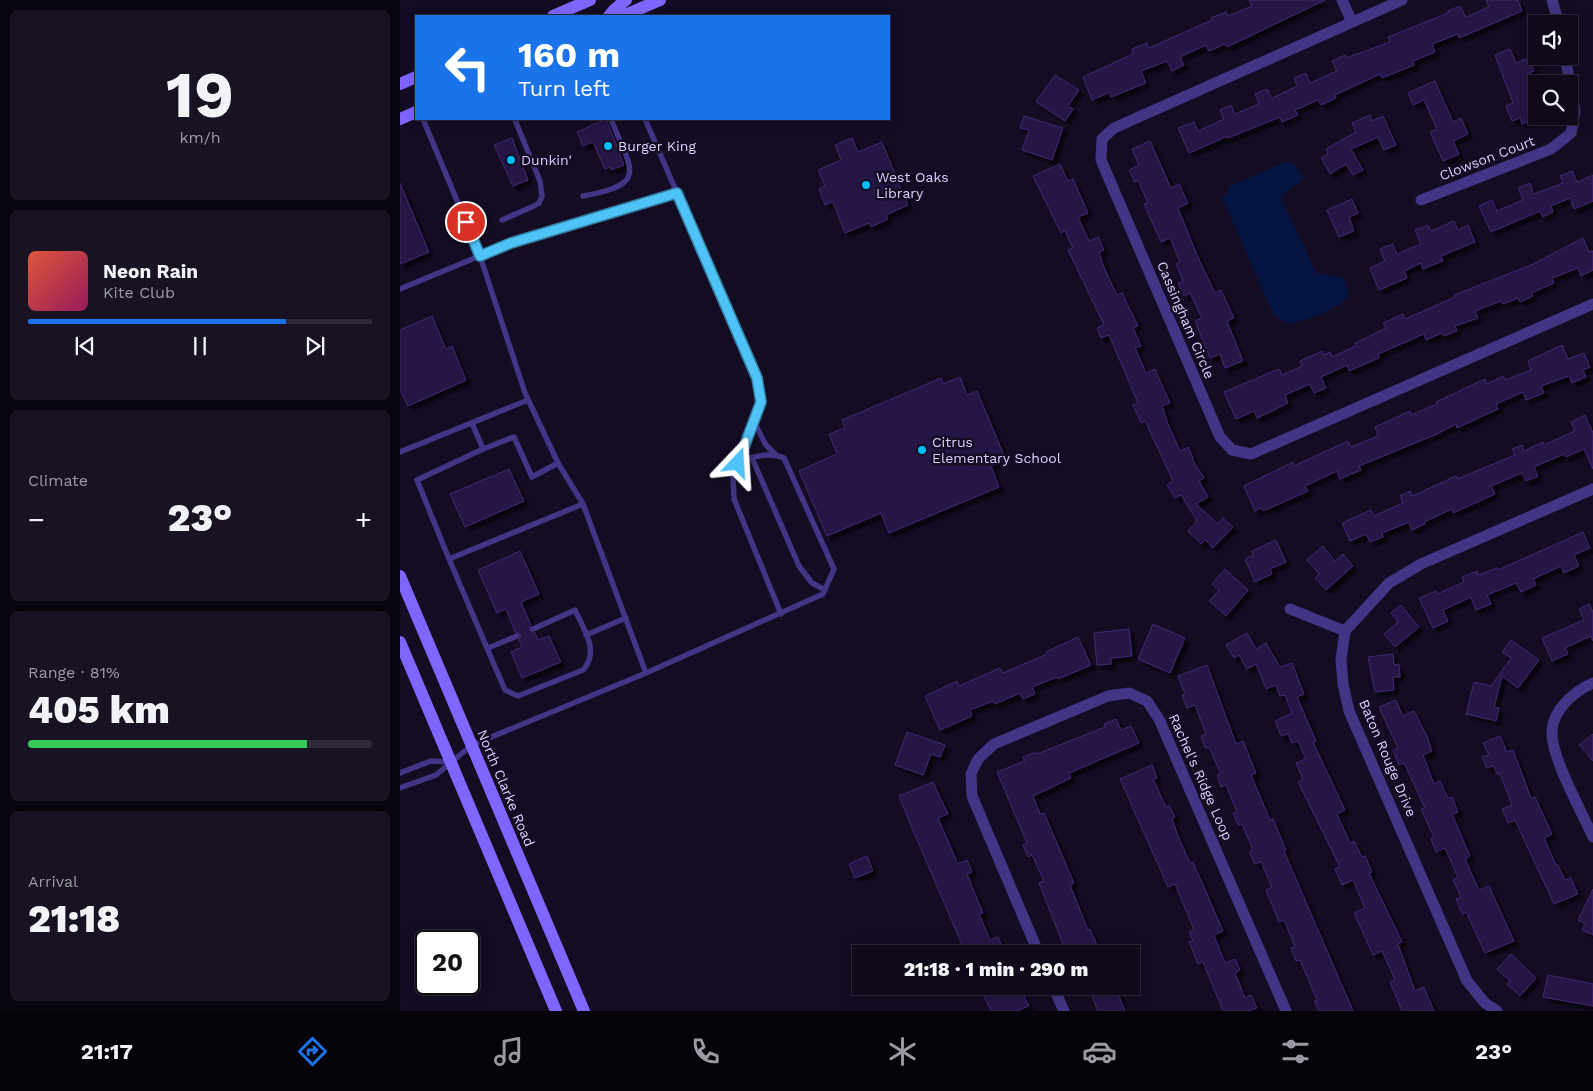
<!DOCTYPE html>
<meta charset="utf-8">
<style>
body{margin:0;font-family:"Work Sans",sans-serif;background:#181223;color:#f1f3f6;height:100vh;display:flex;flex-direction:column;font-size:19px;white-space:nowrap}
*{box-sizing:border-box;margin:0}
p{font-size:16px;color:#9b9aa2}
.icon{flex:none;width:28px;height:28px;fill:none;stroke:currentColor;stroke-width:2;stroke-linecap:round;stroke-linejoin:round}
.map{position:relative;flex:1;overflow:hidden}
.details{display:flex;flex-direction:column;gap:10px;padding:10px;background:#08050e;width:400px}
.details>*{flex:none}
.guide{position:absolute;left:15px;top:15px;width:475px;height:105px;border-radius:0px;box-shadow:0 2px 12px #0003,0 0 0 1px #2f2a39;background:#1a73e8;color:#fff;overflow:hidden}
.fabs{position:absolute;left:1128px;top:15px;display:grid;gap:10px}
.fabs a{display:grid;place-items:center;width:50px;height:50px;border-radius:0px;background:#0f091a;box-shadow:0 2px 12px #0003,0 0 0 1px #2f2a39;font-size:25px}
.speed{position:absolute;left:15px;top:930px;display:flex;gap:10px;font-size:25px;font-weight:700;text-align:center}
.speed>*{display:grid;place-content:center;width:65px;height:65px;border-radius:50%;background:#0f091a;box-shadow:0 2px 12px #0003,0 0 0 1px #2f2a39;line-height:1}
.speed .limit{border:2px solid #111;border-radius:8px;background:#fff;color:#111}
.pin{position:absolute;display:grid;place-items:center;width:42px;height:42px;color:#fff;margin:-21px;border:2px solid #fff;border-radius:50%;box-shadow:0 1px 5px #0007}
.me{position:absolute;width:55px;margin:-28px;rotate:20deg;stroke-linejoin:round;filter:drop-shadow(0 0 4px #0008)}
.turn{display:flex;align-items:center;gap:18px;height:105px;padding:0 20px;font-size:22px}
.turn .icon{width:65px;height:65px;stroke-width:2.5}
.turn b{display:block;font-size:35px;line-height:42px}
.big{font-size:38px;font-weight:800;line-height:1.1}
.details .tile{flex:1;display:flex;flex-direction:column;justify-content:center;gap:8px;min-width:0;padding:0 18px;border-radius:8px;background:#181223}
.details .dial{align-items:center;gap:0}
.dial b{font-size:65px;line-height:1}
.song{display:flex;align-items:center;gap:15px}
.cover{width:60px;height:60px;border-radius:8px;background:linear-gradient(135deg,hsl(10 70% 55%),hsl(330 70% 35%))}
.played{height:5px;border-radius:2px;background:linear-gradient(90deg,#1a73e8 75%,#2f2a39 75%)}
.keys{display:flex;justify-content:space-around;direction:ltr}
.heat{display:flex;justify-content:space-between;align-items:center;font-size:28px;direction:ltr}
.charge{height:8px;border-radius:4px;background:linear-gradient(90deg,#34c759 81%,#2f2a39 0)}
.trip{position:absolute;left:452px;top:945px;width:288px;height:50px;border-radius:0px;background:#0f091a;box-shadow:0 2px 12px #0003,0 0 0 1px #2f2a39;font-weight:800;line-height:50px;text-align:center}
.tabs{display:flex;height:80px;justify-content:space-around;align-items:center;background:#06040a;color:#9b9aa2}
.tabs .icon{width:35px;height:35px}
.tabs .current{color:#1a73e8}
.tabs b{font-size:22px;color:#f1f3f6}
main{display:flex;flex:1;min-height:0}
.map>svg:first-child{display:block}
</style>
<main>
<section class="details">
<div class="tile dial"><b>19</b><p>km/h</p></div>
<div class="tile">
<div class="song"><i class="cover"></i><div><b>Neon Rain</b><p>Kite Club</p></div></div>
<div class="played"></div>
<div class="keys"><svg class="icon" aria-label="previous" viewBox="0 0 24 24"><path d="M18 5L8 12l10 7zM5 5v14"/></svg><svg class="icon" aria-label="pause" viewBox="0 0 24 24"><path d="M8 5v14M16 5v14"/></svg><svg class="icon" aria-label="next" viewBox="0 0 24 24"><path d="M6 5l10 7-10 7zM19 5v14"/></svg></div>
</div>
<div class="tile"><p>Climate</p>
<div class="heat"><a>−</a><b class="big">23°</b><a>+</a></div>
</div>
<div class="tile"><p>Range · 81%</p><b class="big">405 km</b><div class="charge"></div></div>
<div class="tile"><p>Arrival</p><b class="big">21:18</b></div>
</section>
<div class="map">
<svg width="1193" height="1011" viewBox="0 0 1193 1011">
<defs>
<filter id="shadow"><feDropShadow dx="4.5" dy="4.5" stdDeviation="1" flood-color="#0009"/></filter>
</defs>
<rect width="100%" height="100%" fill="#140c23"/>
<!-- water -->
<path fill="#061442" d="M885,162l8,1 11,14c-7,10 -16,11 -23,21l35,75 28,5 5,17c-13,17 -42,24 -61,29l-14,-8 -51,-117 7,-13z"/>
<!-- building -->
<path fill="#271745" stroke="#422873" filter="url(#shadow)" d="M849,0h76l-98,47 -2,-3 -16,7 -3,-6 -26,12 4,8 -12,6 -5,-10 -26,10 5,12 -35,14 -1,-5 -18,8 -9,-23 50,-23 -1,-5 15,-6 2,5 63,-28 -1,-2 15,-6 2,4 24,-10z
M1086,0h32l4,11 -63,27 -1,-4 -26,10 3,8 -22,9 1,4 -32,13 -2,-4 -45,21 1,3 -15,7 -3,-5 -23,10 3,5 -16,7 -2,-5 -52,21v-2l-39,17 -11,-25 16,-6 4,9 26,-12 -4,-9 11,-5 4,9 24,-10 -4,-10 12,-5 5,9 25,-12 -3,-8 12,-5 4,10 27,-12 -5,-10 13,-6 1,3 44,-16 -2,-5 60,-24v-2l12,-5 6,11 23,-10z
M1110,49l6,14 13,-5 5,13 -4,1 6,14v9l-3,1 3,8v14l-14,6 -2,-6 -8,3 -6,-15 7,-3 -18,-48z
M655,75l24,15 -11,16 5,3 -8,12 -29,-19z
M1035,81l18,41 8,-4 7,16 -15,7 6,13 -16,7 -13,-29 7,-3 -13,-29 -11,5 -5,-12z
M970,115l2,6 11,-5 13,29 -12,5 -6,-13 -27,12 12,21 -10,5 -7,-11 -16,10 -9,-16 7,-4 -2,-5 30,-17 -4,-9z
M624,116l39,12 -11,32 -30,-10 7,-20 -9,-2z
M206,119l18,46 -13,5 -1,-3 -5,2 -12,-27 -10,4 -6,-14z
M112,138l16,42 -15,6 -19,-41z
M452,138l6,14 24,-10 26,63 -22,10 2,4 -17,8 -2,-4 -24,10 -12,-31 -8,3 -6,-16 6,-3 -7,-16 23,-10 -6,-15z
M750,141l21,47 8,-4 9,19 -10,5 19,47 18,38 6,-3 13,28 -7,3 16,40 -18,7 -5,-14 -10,4 -15,-37 7,-3 -12,-25 -6,3 -6,-13 5,-2 -7,-17 4,-2 -10,-24 -9,4 -17,-38 4,-1 -10,-23 -3,2 -6,-12 10,-5 -7,-16z
M660,164l8,17 5,-2 15,34 -10,4 11,24 9,-4 6,13 -5,2 6,18 12,25 5,-2 16,33 -5,2 8,18 -6,2 11,25 9,-4 15,34 -8,3 6,18 12,27 8,-4 5,11 -1,1 12,19 -5,3 9,16 -12,7 22,20 5,-6 10,9 -20,21 -8,-8 -4,4 -13,-13 9,-10 -16,-26 -6,3 -8,-13 6,-4 -28,-60 -4,2 -8,-18 5,-2 -29,-68 -8,3 -4,-10 7,-3 -36,-75 5,-2 -8,-17 -4,2 -28,-57z
M1172,171l5,11 16,-7v26l-19,8 -4,-11 -19,8 2,6 -10,5 -3,-6 -49,21 -12,-26 13,-6 5,11 26,-11 -5,-12 12,-5 4,11 29,-11 -3,-7z
M0,183l29,69 -29,12z
M952,199l6,14 -9,4 5,14 -15,6 -12,-27z
M1054,221l4,9 10,-5 7,17 -34,14 2,5 -20,8 -2,-6 -17,8 3,7 -28,12 -9,-22 15,-7 -5,-12 13,-5 4,10 24,-10 -6,-14 13,-5 3,6z
M1183,238l6,14 4,-1v19l-12,6 -3,-8 -26,10 2,5 -23,10 2,3 -13,6 -2,-4 -15,6 -2,-3 -26,10 3,7 -23,8 2,5 -13,5 -2,-3 -16,7 -2,-6 -46,20 1,4 -30,13 -2,-6 -26,12 5,11 -12,5 -4,-9 -25,11 3,8 -20,10 -11,5 -3,-7 -18,8 -12,-27 55,-23 3,6 20,-9 -2,-5 22,-10 2,4 6,-3 2,5 24,-11 -1,-3 31,-15 -3,-5 20,-9 2,5 50,-22 -1,-2 77,-30z
M32,316l14,33 6,-3 14,34 -58,26 -8,-16v-60z
M1162,345l6,14 16,-6 6,14 -7,3 3,7 -14,6 -3,-7 -6,2 -22,8 3,7 -18,7 -3,-8 -27,12 2,5 -22,10 -19,9 -1,-4 -19,10 -78,32 2,4 -21,9 -3,-8 -32,15 3,5 -45,20 -2,-3 -6,3 -11,-25 49,-24 1,4 54,-25 3,6 27,-11 -3,-9 35,-16 1,4 26,-11 -1,-2 49,-23 2,5 16,-8 2,4 26,-10 -3,-9z
M560,377l7,18 10,-4 29,69 -15,6 8,21 -110,46 -8,-20 -54,23 -28,-65 38,-17 -8,-20 16,-6 -3,-8 99,-42 2,6z
M1185,415l8,18v36l-9,-20 -18,8 -2,-3 -30,13 4,9 -12,5 -4,-8 -31,13 4,8 -42,19 -1,-4 -28,13 1,2 -13,6 -3,-8 -27,11 1,4 -13,5 -4,-8 -16,7 -8,-18 29,-13 3,6 29,-13 -3,-7 10,-5 2,5 44,-20 1,3 58,-24 -3,-6 10,-4 2,6 19,-9 1,3 31,-14 -4,-9z
M109,469l15,32 -59,26 -15,-33z
M1183,532l7,16 -16,7 5,11 -15,7 -3,-7 -28,13 3,6 -15,7 -5,-9 -29,12 4,9 -15,6 -5,-13 -28,13 5,11 -15,7 -14,-30 17,-7 1,3 27,-12 -2,-5 15,-6 1,4 19,-7 1,2z
M876,540l10,22 -16,7 2,5 -17,8 -10,-23 8,-4 -1,-4z
M923,546l12,15 8,-7 10,12 -27,24 -11,-12 4,-4 -12,-14z
M120,551l19,43 -18,8 10,23 -2,5 6,3 3,7 11,-4 12,26 -39,16 -11,-26 11,-5 -3,-7 2,-5 -6,-3 -9,-23 -9,4 -19,-43z
M825,569l23,21 -22,26 -17,-15 10,-11 -7,-6z
M1189,604l4,8v29l-2,-5 -26,12 3,6 -16,7 -10,-23 42,-18 -5,-11z
M1001,605l18,22 -24,20 -11,-13 14,-12 -7,-9z
M753,624l32,14 -15,35 -32,-14z
M729,629l3,27 -21,2v6l-14,1 -3,-32z
M847,633l9,16 10,-6 14,24 12,-4 12,31 -7,3 19,44 -3,1 32,68 -8,4 13,29 4,-2 8,16 3,-1 7,16 -3,1 33,69 -4,2 17,47 9,-4 10,24h-32l-12,-29 5,-2 -13,-29 -9,4 -19,-42 11,-5 -12,-28 -11,5 -7,-16 5,-2 -42,-85 5,-3 -7,-16 10,-4 -8,-18 -6,2 -4,-9 -7,2 -6,-15 17,-8 -7,-18 -5,1 -4,-11 -10,4 -10,-25 -9,5 -8,-14 -5,3 -8,-13z
M678,637l13,28 -33,14 -1,-2 -25,10 3,7 -12,5 -3,-6 -25,11 -2,-3 -23,9 2,6 -32,14 -15,-34 32,-15 2,5 41,-18 3,5 44,-19 -1,-2z
M1111,640l28,20 -21,28 -16,-12 -8,31 5,1 -3,13 -30,-7 8,-32 17,4 20,-28 -9,-6z
M993,654l1,11 5,-1 1,13h-7l1,13 -19,2 -7,-35z
M807,665l29,79 7,-3 13,32 -5,2 19,45 3,-1 13,31 -2,1 69,160h-34l-5,-10 3,-1 -17,-40 -4,1 -5,-13 4,-1 -11,-27 -5,2 -13,-32 6,-3 -11,-25 -6,2 -6,-12 4,-2 -11,-26 -4,1 -5,-12 4,-1 -11,-27 -5,2 -4,-12 4,-1 -12,-27 -4,1 -4,-12 5,-2 -11,-29 -8,3 -5,-13 3,-1 -7,-18z
M996,700l7,16 11,-5 13,25 5,15 -9,4 11,29 6,-3 8,17 4,-1 6,15 -6,2 18,42 -5,3 14,31 10,-4 25,55 -29,12 -19,-41 -4,2 -6,-15 5,-2 -8,-17 5,-3 -13,-29 -9,4 -5,-13 3,-2 -13,-28 4,-1 -21,-45 -5,2 -6,-15 5,-2 -19,-41z
M716,719l5,11 10,-4 8,17 -70,30 2,5 -38,18 7,18 4,-1 30,70 -4,2 18,45 2,-1 11,25h-34l-28,-71 5,-2 -12,-26 -4,2 -5,-12 4,-2 -30,-71 28,-11 -2,-4 13,-5 1,2 68,-27 -1,-3z
M507,732l38,13 -5,12 -9,-3 -8,21 -28,-10z
M1193,734v27l-14,-16z
M1100,736l7,16 6,-2 18,48 4,-1 17,37 -8,4 12,27h2l7,15 6,-2 7,16 -24,10 -39,-84 -7,3 -6,-14 10,-4 -12,-31 -2,1 -5,-9 -6,2 -5,-11 7,-2 -6,-12z
M752,765l5,13 -4,1 13,28 3,-2 6,12 -3,2 6,17 12,27 3,-1 30,69 -9,4 11,28 10,-4 5,11 -5,3 10,25 6,-3 6,13 -9,3h-25l-20,-49 -5,2 -9,-22 4,-1 -4,-9 5,-2 -19,-46 -7,3 -48,-108z
M533,782l15,32 -10,4 20,46 9,-4 5,12 -5,2 16,39 -4,1 11,26 8,-3 8,17h-40l-54,-126 -13,-32z
M467,856l6,15 -18,7 -6,-14z
M1193,889v46l-11,-5 3,-6 -7,-4z
M1111,954l25,24 -16,18 -13,-12 3,-3 -13,-12z
M1148,975l45,9v22l-50,-9z
M589,986h30l10,20 -13,5h-25l-10,-21z
M688,986h27l10,25h-27z"/>
<g fill="none" stroke-linecap="round" stroke-linejoin="round">
<!-- lane -->
<path stroke="#433585" stroke-width="5.5" d="M23,119l57,137 45,137 33,70 25,41 -134,55 -32,-79 66,-31 -11,-26
M245,119l112,259 4,24 -28,76 1,21 47,115
M183,196c68,-12 47,-27 28,-77
M102,220l32,-14 5,-3 3,-7 -2,-15 -25,-61
M0,289l111,-46 166,-50
M354,422l12,23 9,9
M83,449l31,-12 18,40 26,-14
M0,452l128,-52
M352,458l47,108 13,17 13,7
M49,559l56,131 13,6 65,-26c17,-19 1,-40 -8,-60l-42,19
M186,635l40,-17
M88,648l29,-12
M246,673l177,-79 11,-25 -50,-111c-13,-6 -33,-2 -45,5
M0,773l31,-12 19,1
M0,788l36,-13 36,-30 174,-72 -63,-169"/>
<!-- street -->
<path stroke="#433585" stroke-width="11" d="M942,0l10,22
M1002,0l-288,128 -12,11 -1,21 119,277 12,13 19,4 342,-150
M1152,0l7,24
M1021,200l130,-51 20,-16 4,-22 -10,-55
M890,609l55,22
M1193,683c-18,8 -39,25 -41,47 -2,26 30,82 41,107
M639,954l-67,-158 -1,-22 7,-15 16,-15 114,-48 21,-3 18,8 12,18 127,292
M653,986l11,25
M1097,1011l-12,-8 -18,-22 -118,-270 -6,-27 -2,-24 4,-29 44,-48 32,-19 172,-75"/>
<!-- secondary -->
<path stroke="#8066ff" stroke-width="12" d="M153,16l37,-16
M209,16l5,-6 12,-10
M223,16l37,-16
M0,84l16,-7
M0,119l16,-7
M0,576l184,435
M0,642l156,369"/>
</g>
<g fill="none" stroke-linecap="round" stroke-linejoin="round">
<!-- route casing -->
<g stroke="#337fa1" stroke-width="12">
<path id="route" d="M66,222l14,34 31,-13 166,-50 80,185 4,24 -23,61"/>
</g>
<!-- route -->
<use href="#route" stroke="#4fc3f7" stroke-width="9"/>
</g>
<!-- markers -->
<g fill="#00bdfa" stroke="#140c23" stroke-width="2">
<circle cx="208" cy="146" r="5"/>
<circle cx="111" cy="160" r="5"/>
<circle cx="466" cy="185" r="5"/>
<circle cx="522" cy="450" r="5"/>
</g>
<g text-anchor="middle" stroke-width="5" stroke-linejoin="round" paint-order="stroke">
<!-- poi labels -->
<g font-size="14" fill="#dbcfff" stroke="#140c23" text-anchor="start">
<text x="218" y="151">Burger King</text>
<text x="121" y="165">Dunkin'</text>
<text x="476" y="182">West Oaks<tspan x="476" dy="16">Library</tspan></text>
<text x="532" y="447">Citrus<tspan x="532" dy="16">Elementary School</tspan></text>
</g>
<!-- street labels -->
<g font-size="14" fill="#dbcfff" stroke="#140c23">
<text transform="translate(1087 158) rotate(-21)" y="5">Clowson Court</text>
<text transform="translate(786 320) rotate(67)" y="5">Cassingham Circle</text>
<text transform="translate(988 758) rotate(67)" y="5">Baton Rouge Drive</text>
<text transform="translate(801 777) rotate(66)" y="5">Rachel's Ridge Loop</text>
<text transform="translate(106 788) rotate(67)" y="5">North Clarke Road</text>
</g>
</g>
</svg>
<div class="fabs">
<a><svg class="icon" aria-label="sound" viewBox="0 0 24 24"><path d="M4 9h4l5-4v14l-5-4H4zM17 9q2 3 0 6"/></svg></a>
<a><svg class="icon" aria-label="search" viewBox="0 0 24 24"><circle cx="10" cy="10" r="6"/><path d="M15 15l6 6"/></svg></a>
</div>
<div class="speed"><div class="limit">20</div></div>
<div class="pin" style="left:66px;top:222px;background:#d93025"><svg class="icon" aria-label="arrive" viewBox="0 0 24 24"><path d="M6 21V4h12l-3 4 3 4H6"/></svg></div>
<svg class="me" style="left:338px;top:463px" viewBox="-20 -20 40 40"><path d="M0-17L14 15 0 8-14 15z" fill="#4fc3f7" stroke="#fff" stroke-width="4"/></svg>
<div class="trip">21:18 · 1 min · 290 m</div>
<div class="guide">
<div class="turn"><svg class="icon" aria-label="left" viewBox="0 0 24 24"><path d="M17 20v-9H6M10 6l-5 5 5 5"/></svg><div><b>160 m</b>Turn left</div></div>
</div>
</div>
</main>
<nav class="tabs">
<b>21:17</b>
<svg class="icon current" aria-label="directions" viewBox="0 0 24 24"><path d="M12 3l9 9-9 9-9-9zM9 14v-3h6M13 9l2 2-2 2"/></svg>
<svg class="icon" aria-label="music" viewBox="0 0 24 24"><path d="M9 18V5l10-2v13"/><circle cx="6" cy="18" r="3"/><circle cx="16" cy="16" r="3"/></svg>
<svg class="icon" aria-label="phone" viewBox="0 0 24 24"><path d="M5 4h4l2 5-3 2q2 4 5 5l2-3 5 2v4C11 20 4 13 5 4z"/></svg>
<svg class="icon" aria-label="climate" viewBox="0 0 24 24"><path d="M12 3v18M4 7l16 10M4 17L20 7"/></svg>
<svg class="icon" aria-label="car" viewBox="0 0 24 24"><path d="M5 17H2v-5l4-1 3-4h7l3 4 3 1v5h-3M9 17h6M6 11h13"/><circle cx="7" cy="17" r="2"/><circle cx="17" cy="17" r="2"/></svg>
<svg class="icon" aria-label="filters" viewBox="0 0 24 24"><path d="M4 7h16M4 17h16"/><circle cx="9" cy="7" r="2"/><circle cx="15" cy="17" r="2"/></svg>
<b>23°</b>
</nav>
